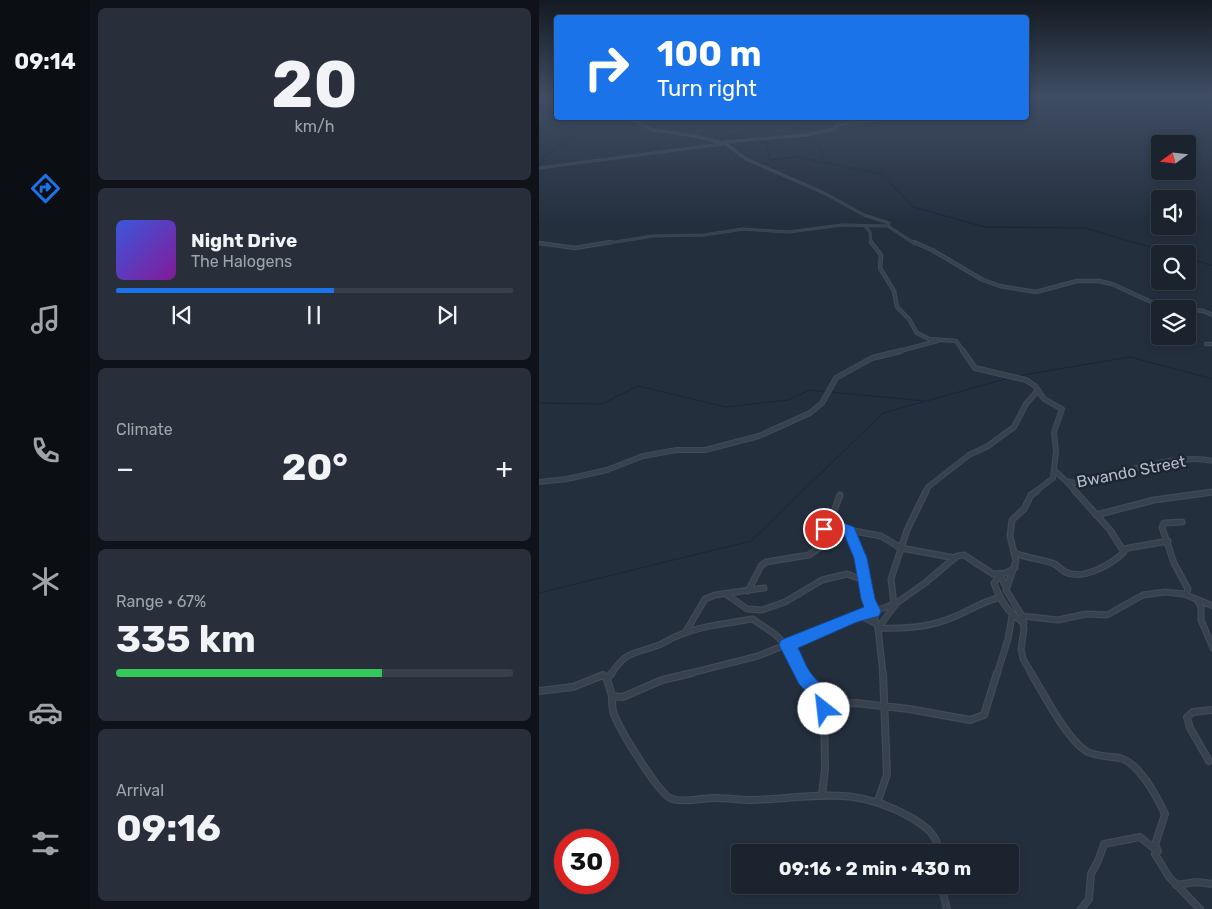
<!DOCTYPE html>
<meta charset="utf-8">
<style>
body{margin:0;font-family:Rubik,sans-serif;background:#282f3a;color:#f1f3f6;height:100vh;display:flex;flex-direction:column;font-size:19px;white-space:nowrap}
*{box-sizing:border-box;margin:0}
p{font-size:16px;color:#a0a4aa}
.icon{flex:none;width:28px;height:28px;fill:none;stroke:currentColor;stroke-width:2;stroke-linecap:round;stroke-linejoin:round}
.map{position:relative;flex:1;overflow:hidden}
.details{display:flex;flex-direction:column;gap:8px;padding:8px;background:#0f1319;width:449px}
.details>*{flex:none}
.guide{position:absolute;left:15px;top:15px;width:475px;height:105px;border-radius:5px;box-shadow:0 2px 8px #0003,0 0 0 1px #39404a;background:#1a73e8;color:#fff;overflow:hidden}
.needle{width:32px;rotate:255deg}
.buttons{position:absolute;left:612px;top:135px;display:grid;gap:10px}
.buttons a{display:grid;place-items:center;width:45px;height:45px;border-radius:5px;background:#1b232e;box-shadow:0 2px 8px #0003,0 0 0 1px #39404a;font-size:25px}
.speed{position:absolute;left:15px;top:829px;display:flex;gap:10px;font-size:25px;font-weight:700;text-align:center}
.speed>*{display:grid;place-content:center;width:65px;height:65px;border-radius:50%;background:#1b232e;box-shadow:0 2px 8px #0003,0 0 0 1px #39404a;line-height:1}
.speed .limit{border:8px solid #d22;background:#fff;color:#111}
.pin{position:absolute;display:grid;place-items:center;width:42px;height:42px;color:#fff;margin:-21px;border:2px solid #fff;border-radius:50%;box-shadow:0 1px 5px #0007}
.me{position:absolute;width:55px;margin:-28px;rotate:331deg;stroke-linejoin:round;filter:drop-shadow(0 0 4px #0008)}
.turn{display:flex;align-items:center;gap:18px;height:105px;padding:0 20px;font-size:22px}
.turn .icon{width:65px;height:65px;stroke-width:2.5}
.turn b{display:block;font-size:35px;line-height:42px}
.big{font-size:38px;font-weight:700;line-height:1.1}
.details .card{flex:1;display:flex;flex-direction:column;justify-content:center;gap:8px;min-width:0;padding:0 18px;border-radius:8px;background:#282f3a}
.details .dial{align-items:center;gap:0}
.dial b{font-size:65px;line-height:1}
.song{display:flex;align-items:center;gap:15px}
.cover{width:60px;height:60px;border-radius:8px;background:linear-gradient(135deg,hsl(230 70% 55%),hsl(290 70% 35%))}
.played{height:5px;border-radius:2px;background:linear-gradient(90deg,#1a73e8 55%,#39404a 55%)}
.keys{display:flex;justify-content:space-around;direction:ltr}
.heat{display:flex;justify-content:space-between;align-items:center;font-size:28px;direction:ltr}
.charge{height:8px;border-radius:4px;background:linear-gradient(90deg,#34c759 67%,#39404a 0)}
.trip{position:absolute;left:192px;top:844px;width:288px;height:50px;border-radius:5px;background:#1b232e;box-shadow:0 2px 8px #0003,0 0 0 1px #39404a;font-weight:700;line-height:50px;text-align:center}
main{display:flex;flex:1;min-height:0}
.dock{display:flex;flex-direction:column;width:90px;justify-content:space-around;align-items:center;background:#0b0e12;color:#a0a4aa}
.dock .icon{width:35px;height:35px}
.dock .current{color:#1a73e8}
.dock b{font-size:22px;color:#f1f3f6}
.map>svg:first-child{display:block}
</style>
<main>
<nav class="dock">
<b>09:14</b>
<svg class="icon current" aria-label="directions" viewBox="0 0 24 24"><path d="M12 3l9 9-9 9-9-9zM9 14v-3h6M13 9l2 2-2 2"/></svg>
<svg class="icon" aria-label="music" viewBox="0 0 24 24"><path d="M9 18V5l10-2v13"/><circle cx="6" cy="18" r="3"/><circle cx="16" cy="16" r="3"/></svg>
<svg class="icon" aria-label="phone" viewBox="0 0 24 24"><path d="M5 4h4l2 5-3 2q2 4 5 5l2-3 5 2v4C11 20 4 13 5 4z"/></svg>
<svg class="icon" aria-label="climate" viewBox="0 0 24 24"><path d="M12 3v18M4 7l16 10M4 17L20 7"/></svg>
<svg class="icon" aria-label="car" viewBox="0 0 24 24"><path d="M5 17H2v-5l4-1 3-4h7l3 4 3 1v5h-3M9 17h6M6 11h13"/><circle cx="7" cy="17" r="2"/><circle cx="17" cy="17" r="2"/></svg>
<svg class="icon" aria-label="filters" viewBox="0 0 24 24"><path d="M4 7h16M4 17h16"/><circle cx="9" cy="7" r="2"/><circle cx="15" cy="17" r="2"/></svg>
</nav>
<section class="details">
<div class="card dial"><b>20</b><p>km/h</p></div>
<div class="card">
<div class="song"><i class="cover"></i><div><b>Night Drive</b><p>The Halogens</p></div></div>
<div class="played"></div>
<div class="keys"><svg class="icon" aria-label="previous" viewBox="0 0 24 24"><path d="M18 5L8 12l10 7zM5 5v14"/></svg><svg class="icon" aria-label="pause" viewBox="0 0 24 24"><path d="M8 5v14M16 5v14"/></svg><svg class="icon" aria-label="next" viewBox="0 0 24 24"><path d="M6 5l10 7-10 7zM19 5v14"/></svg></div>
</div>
<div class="card"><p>Climate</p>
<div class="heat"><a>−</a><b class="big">20°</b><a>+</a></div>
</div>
<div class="card"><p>Range · 67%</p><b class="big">335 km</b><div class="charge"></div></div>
<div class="card"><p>Arrival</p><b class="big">09:16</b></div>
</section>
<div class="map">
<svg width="674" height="909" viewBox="0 0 674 909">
<rect width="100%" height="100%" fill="#242f3e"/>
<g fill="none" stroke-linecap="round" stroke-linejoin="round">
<!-- stream -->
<path stroke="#17263c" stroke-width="1" d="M177,130l33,9
M250,135l-2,-1 15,-16
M254,138l26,7 4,13 5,4
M216,140l11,3 4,17 27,-3 85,17 31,33 72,20 100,1 88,26
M0,168l5,-11 30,-21 -9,-18
M649,258l25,8
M478,376l113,-19 83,22
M292,392l93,9
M0,403l63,1 36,-18 88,21 62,-7 22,-10 17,2
M0,593l212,-52 132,-128 126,-35"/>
<!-- minor-far4 casing -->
<g stroke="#414a57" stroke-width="3">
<path id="minor-far4" d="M0,102l18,-2
M91,118l23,12 41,6 32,8 20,15 78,34 40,22 25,8 -1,3
M184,142l84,-7 27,-6 2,-4 52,-7
M0,168l183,-24
M326,226l5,6 1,12
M0,243l3,1
M64,244l50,-8 51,-1 39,-6 45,3 54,-7 46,1 27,18"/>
</g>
<!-- minor-far3 casing -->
<g stroke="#414a57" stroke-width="4.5">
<path id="minor-far3" d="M332,242l10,13 -1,13 14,23 3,16 12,12 8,14 12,6 27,2 8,11
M375,242l18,8 51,30 17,6 36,6 41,-11h22l13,3 46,21 25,4
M0,243l36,5 36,-6
M649,309l15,2 10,4
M667,344h7
M357,352l41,-11"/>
</g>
<!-- minor-far2 casing -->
<g stroke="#414a57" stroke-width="6">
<path id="minor-far2" d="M424,351l12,17 51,12 9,6 9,13 18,10 -8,23 2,19 -3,27 -18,14
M515,470l12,11 9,2c38,-7 101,-31 138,-22
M527,481l10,11
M0,482l28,-3 40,-9 36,-14 34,-6h28l54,-14 51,-23 12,-10 14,-25 36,-20 29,-7
M387,492l2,-5 41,-32 19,-9 26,-19 12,-23 12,-14"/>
</g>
<!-- minor-far1 casing -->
<g stroke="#414a57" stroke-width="7">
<path id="minor-far1" d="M557,515l58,-15 59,-8
M643,522l-18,1 -2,4 12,36 14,26 -2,6
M291,523l13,6 38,7 20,12 54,10
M310,530l7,13 8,25 4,31 10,29 5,46
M584,549l45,-8
M476,553c12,5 25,6 37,10 5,1 8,6 13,9 18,9 47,-8 59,-20l-14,-22 -35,-39
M467,587l-6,-12 -6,8c6,17 14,30 30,40
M209,591l13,-25 5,-4 43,-7 13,-9 2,-17 5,-4 11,-30
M187,594l21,15 15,1 23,-8 37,-22 25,-6 11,4 7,-2
M658,600l4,7v13l12,28
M355,604l-3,-25 16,-49 19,-39
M322,616l16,8
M483,616l36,4 28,-6 21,1 36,-20 22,-3 19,2 29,12
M339,628c25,1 50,0 73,-10 16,-6 30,-16 47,-20
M339,628l18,-24
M146,633l20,-34 10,-4 49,-7
M247,645l18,29
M72,674c16,-23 20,-19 45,-28 7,-2 13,-7 21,-10 24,-10 50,-13 76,-17 11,9 26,15 32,27
M148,674l71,-18 98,-40 31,-9 11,-5 27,-19 32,-27 7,-1 29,19 13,-1 9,-5
M458,674l11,-35 4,-23
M493,674l-9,-15 -2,-10 3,-20 -2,-13 -16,-26 10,-29 -6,-25 2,-16 12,-11 7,-14 6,-4"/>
</g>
<!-- minor casing -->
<g stroke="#414a57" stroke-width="8">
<path id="minor" d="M264,673l13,19 16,12 24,-1 53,6 61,11 14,-5 13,-42
M492,673c13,21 35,65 55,78 9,6 25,5 34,7 19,5 37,39 45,56l-10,31 3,6 -3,3 14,23 31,32
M68,679l5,-6
M0,691l34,-4 30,-12 4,4 5,17 11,1 39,-17 30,-7
M73,696c0,5 0,11 1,15 4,15 46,84 59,88 14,4 29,-1 42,-1 13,0 26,2 38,2 64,-2 100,-16 160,18 13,8 26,17 27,34
M670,761l-19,-33 -3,-11 6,-5 20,-2
M283,795l3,-26 -1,-70
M339,801l9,-27 -4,-101
M402,885l6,24
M637,885l21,-3 16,2
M542,909l8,-10 2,-25 7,-13 6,-17 36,-7 16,13"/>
</g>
<!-- minor-far4 -->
<use href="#minor-far4" stroke="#38414e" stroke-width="2"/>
<!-- minor-far3 -->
<use href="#minor-far3" stroke="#38414e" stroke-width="2.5"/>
<!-- minor-far2 -->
<use href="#minor-far2" stroke="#38414e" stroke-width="4"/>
<!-- minor-far1 -->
<use href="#minor-far1" stroke="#38414e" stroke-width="4.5"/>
<!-- minor -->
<use href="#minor" stroke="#38414e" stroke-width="5.5"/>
</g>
<!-- sky -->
<linearGradient id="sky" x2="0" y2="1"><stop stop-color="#141a22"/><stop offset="0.43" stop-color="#3f4d63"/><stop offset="1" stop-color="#3f4d63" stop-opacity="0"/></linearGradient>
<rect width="674" height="223" fill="url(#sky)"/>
<!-- route -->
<path fill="#1a73e8" stroke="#114b97" d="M291,518l24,9 13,31 8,41 6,12 -2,5 -22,6 -59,26c4,7 7,17 12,24 10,15 29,21 20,42l-6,3 -5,-3 -3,-12 -17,-18 -20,-39 2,-5 83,-33 -3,-8 -7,-41 -10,-24 -12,-5 -8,6 -4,-2 -2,-4 7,-9z"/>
<g text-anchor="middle" stroke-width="5" stroke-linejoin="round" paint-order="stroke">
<!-- street labels -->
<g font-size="16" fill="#b4bcc9" stroke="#1d2633">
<text transform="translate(592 471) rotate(-11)" y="6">Bwando Street</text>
</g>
</g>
</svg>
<div class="buttons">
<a><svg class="needle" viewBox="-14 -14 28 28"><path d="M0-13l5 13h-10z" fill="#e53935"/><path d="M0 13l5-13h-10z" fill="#a0a4aa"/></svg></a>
<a><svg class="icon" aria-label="sound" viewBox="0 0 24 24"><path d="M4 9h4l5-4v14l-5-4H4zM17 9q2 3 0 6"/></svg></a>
<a><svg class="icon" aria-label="search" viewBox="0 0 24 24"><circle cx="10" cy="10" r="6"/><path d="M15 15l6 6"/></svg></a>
<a><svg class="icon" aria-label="layers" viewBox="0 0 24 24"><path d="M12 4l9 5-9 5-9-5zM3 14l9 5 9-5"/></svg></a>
</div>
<div class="speed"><div class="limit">30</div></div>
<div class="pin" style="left:285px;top:529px;background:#d93025"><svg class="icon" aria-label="arrive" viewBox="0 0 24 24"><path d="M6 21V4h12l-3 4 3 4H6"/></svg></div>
<svg class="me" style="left:285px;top:709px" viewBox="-20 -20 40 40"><circle r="19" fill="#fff"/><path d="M0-13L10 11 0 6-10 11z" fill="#1a73e8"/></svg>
<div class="trip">09:16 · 2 min · 430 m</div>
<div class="guide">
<div class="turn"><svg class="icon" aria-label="right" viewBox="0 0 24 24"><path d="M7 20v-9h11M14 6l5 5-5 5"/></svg><div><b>100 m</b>Turn right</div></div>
</div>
</div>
</main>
